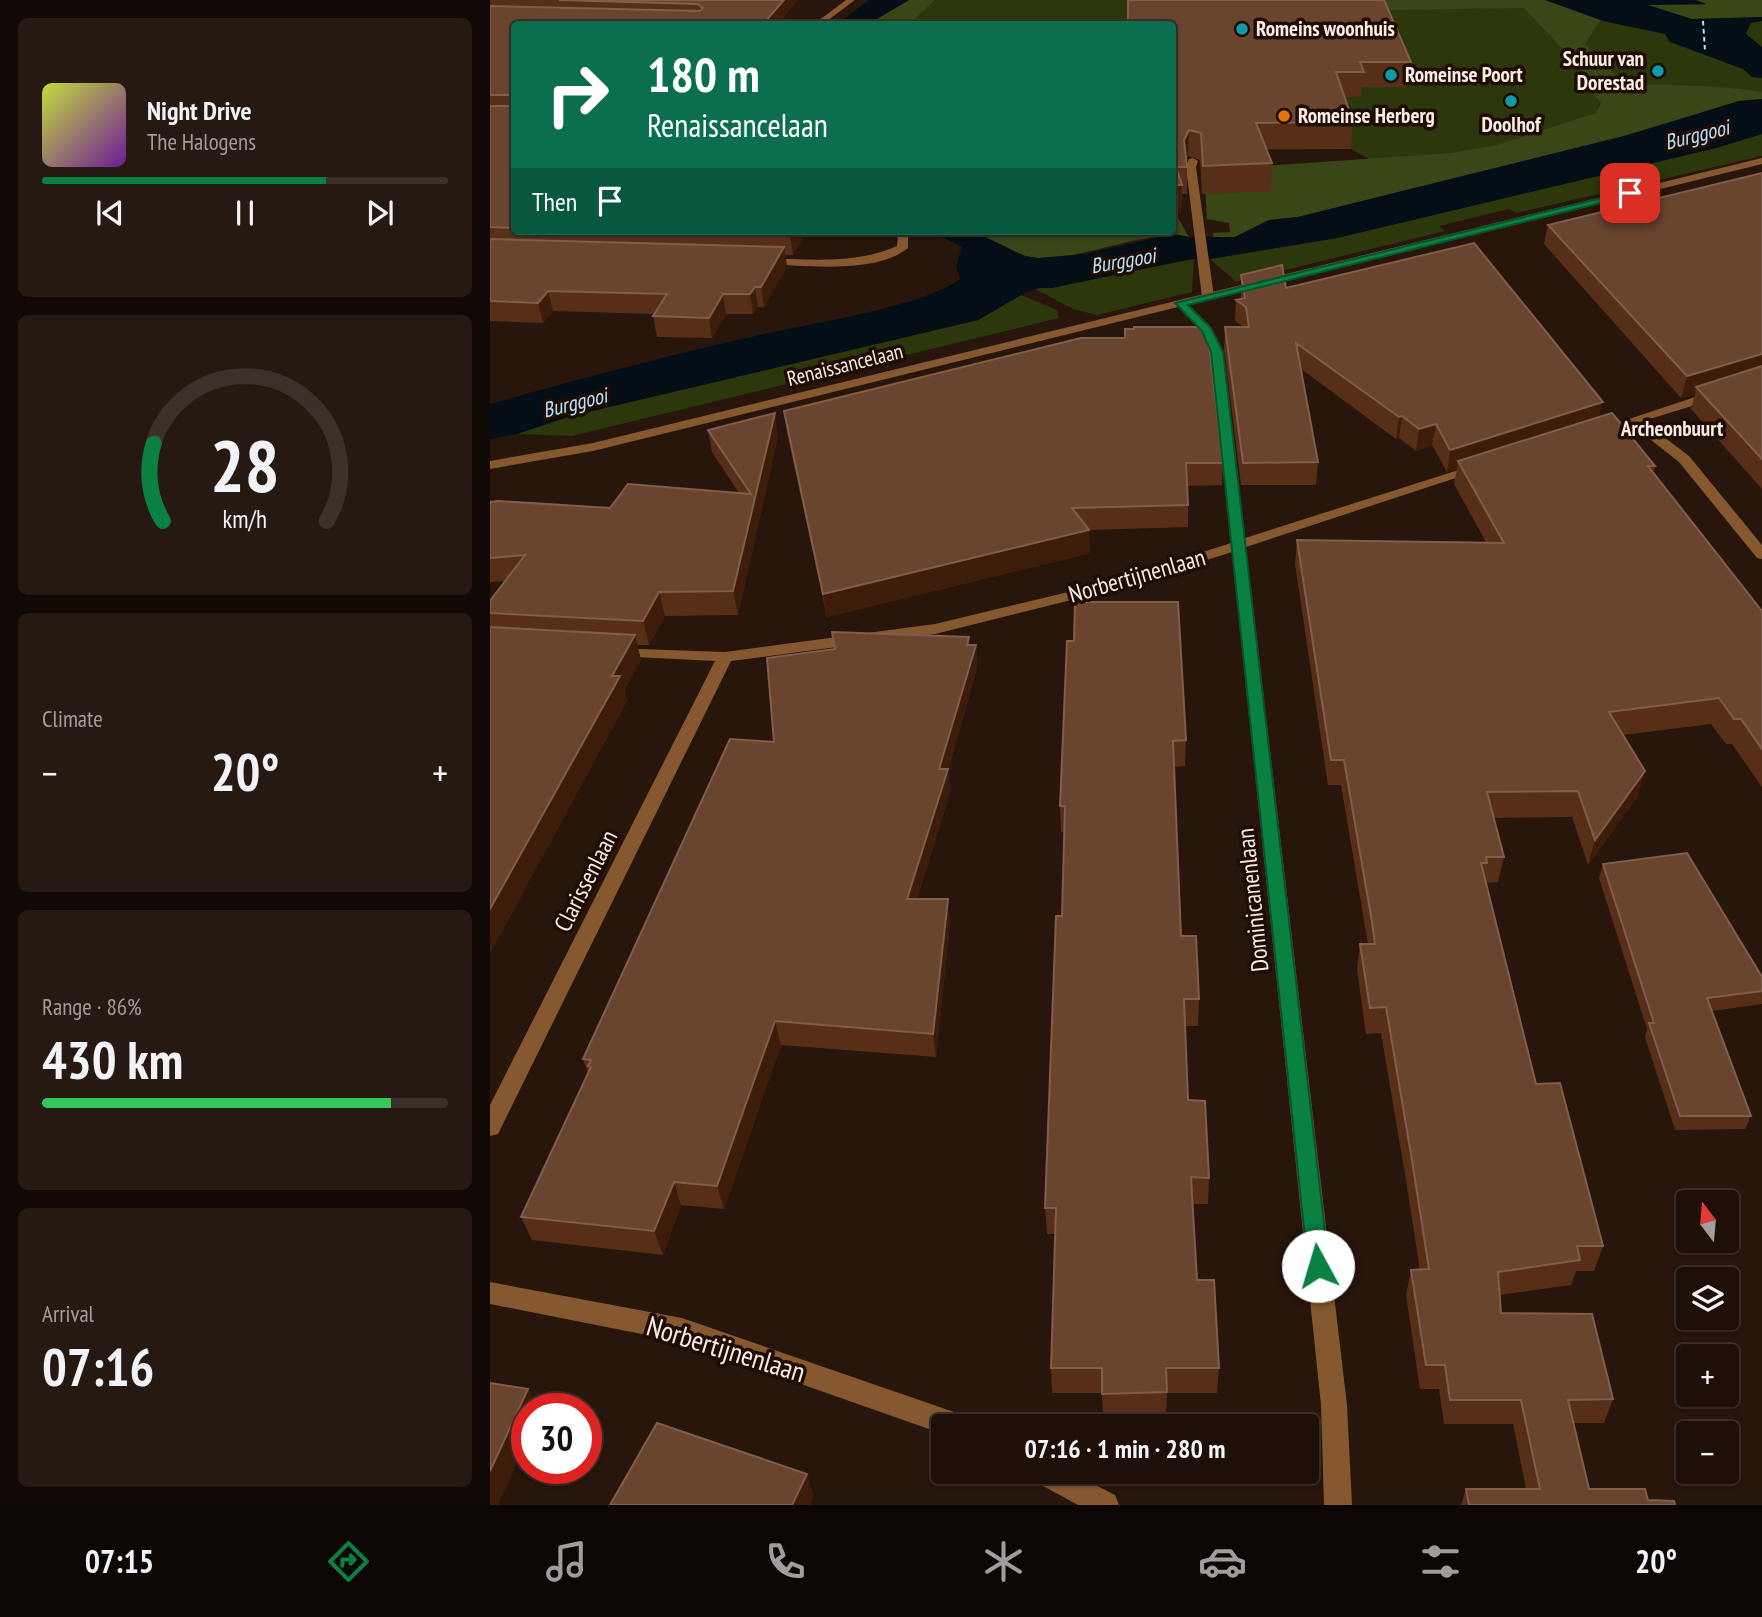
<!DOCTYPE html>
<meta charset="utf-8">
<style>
body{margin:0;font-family:"PT Sans Narrow",sans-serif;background:#261912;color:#f1f3f6;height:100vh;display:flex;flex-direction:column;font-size:26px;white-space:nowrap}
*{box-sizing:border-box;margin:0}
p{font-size:23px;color:#a19d9c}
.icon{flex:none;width:38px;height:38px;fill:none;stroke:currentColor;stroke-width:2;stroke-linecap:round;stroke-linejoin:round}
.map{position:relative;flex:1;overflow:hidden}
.side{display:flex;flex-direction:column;gap:18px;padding:18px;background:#100905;width:490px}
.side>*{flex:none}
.top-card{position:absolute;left:21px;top:21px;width:665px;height:214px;border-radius:7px;box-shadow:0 2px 5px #0004,0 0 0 2px #3c302a;background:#0b6e4f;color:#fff;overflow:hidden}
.needle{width:46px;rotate:344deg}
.controls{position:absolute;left:1186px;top:1190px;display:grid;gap:14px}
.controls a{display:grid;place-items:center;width:63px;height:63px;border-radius:7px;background:#1e1009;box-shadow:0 2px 5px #0004,0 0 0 2px #3c302a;font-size:35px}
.speed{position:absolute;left:21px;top:1393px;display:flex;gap:14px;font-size:35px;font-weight:700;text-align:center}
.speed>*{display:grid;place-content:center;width:91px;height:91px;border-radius:50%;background:#1e1009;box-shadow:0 2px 5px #0004,0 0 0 2px #3c302a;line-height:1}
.speed .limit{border:10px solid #d22;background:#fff;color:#111}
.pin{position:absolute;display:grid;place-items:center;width:60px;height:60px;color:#fff;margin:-30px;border-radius:14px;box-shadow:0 4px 10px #0006}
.me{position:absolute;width:77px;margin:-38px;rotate:354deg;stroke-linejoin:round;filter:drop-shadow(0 0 5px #0008)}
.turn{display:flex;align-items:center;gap:24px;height:147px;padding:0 21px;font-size:32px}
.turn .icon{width:91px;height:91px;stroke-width:2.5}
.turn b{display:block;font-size:49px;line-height:60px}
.then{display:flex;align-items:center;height:66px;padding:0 21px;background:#0003;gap:14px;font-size:26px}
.big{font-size:52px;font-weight:600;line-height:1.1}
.side .widget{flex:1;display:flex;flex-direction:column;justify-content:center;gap:10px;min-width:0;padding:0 24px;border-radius:10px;background:#261912}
.side .dial{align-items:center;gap:0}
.dial svg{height:182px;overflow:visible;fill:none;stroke:#3c302a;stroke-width:7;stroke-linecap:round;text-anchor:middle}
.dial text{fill:#f1f3f6;stroke:none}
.song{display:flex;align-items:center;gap:21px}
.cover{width:84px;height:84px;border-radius:10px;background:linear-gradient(135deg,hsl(70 70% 55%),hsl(280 70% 35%))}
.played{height:7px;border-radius:4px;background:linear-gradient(90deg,#0b8043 70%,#3c302a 70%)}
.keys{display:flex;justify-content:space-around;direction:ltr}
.heat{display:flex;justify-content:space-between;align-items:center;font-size:38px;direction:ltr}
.charge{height:10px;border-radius:5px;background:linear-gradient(90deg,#34c759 86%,#3c302a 0)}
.trip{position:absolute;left:441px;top:1414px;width:388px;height:70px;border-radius:7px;background:#1e1009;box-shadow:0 2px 5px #0004,0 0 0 2px #3c302a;font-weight:600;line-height:70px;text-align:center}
.tab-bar{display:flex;height:112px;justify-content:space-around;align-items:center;background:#0c0604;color:#a19d9c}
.tab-bar .icon{width:49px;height:49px}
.tab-bar .current{color:#0b8043}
.tab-bar b{font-size:32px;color:#f1f3f6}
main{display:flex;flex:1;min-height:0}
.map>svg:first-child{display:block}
</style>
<main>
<section class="side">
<div class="widget">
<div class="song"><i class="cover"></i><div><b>Night Drive</b><p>The Halogens</p></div></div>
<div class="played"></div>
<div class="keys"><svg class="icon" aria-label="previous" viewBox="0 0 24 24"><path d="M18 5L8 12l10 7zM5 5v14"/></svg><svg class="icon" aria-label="pause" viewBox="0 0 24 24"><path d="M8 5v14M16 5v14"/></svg><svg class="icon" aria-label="next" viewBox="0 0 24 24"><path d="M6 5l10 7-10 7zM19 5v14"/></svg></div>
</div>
<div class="widget dial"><svg viewBox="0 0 100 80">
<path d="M14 69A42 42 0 1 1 86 69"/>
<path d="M14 69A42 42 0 0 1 10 35" stroke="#0b8043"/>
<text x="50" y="56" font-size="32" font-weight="700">28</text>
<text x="50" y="72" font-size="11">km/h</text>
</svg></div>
<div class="widget"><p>Climate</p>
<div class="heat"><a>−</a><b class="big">20°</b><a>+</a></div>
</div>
<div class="widget"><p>Range · 86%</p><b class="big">430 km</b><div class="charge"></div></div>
<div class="widget"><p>Arrival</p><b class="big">07:16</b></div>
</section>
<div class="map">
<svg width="1272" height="1505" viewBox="0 0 1272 1505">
<rect width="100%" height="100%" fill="#28150c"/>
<!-- green -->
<path fill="#2c370c" d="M445,0h827v119l-331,76 -80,-46 -178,1 -1,-126h-262z
M1272,134v22l-246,57 -7,-4 -70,17 6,5 -209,51 -26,-23 127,-21 379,-90z
M704,259l-2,33 -95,23 -24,-6 -38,-20z
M531,295l36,15 2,8 -487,118 -55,-2 54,-18 407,-96z"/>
<!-- forest -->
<path fill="#394616" d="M419,0h26l-25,24h-42z
M796,0h259l56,19 -16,25 34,34 -30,-1 -65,-69 -134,2 -29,-9z
M1205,0h67v17l-70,2 -44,-14h59z
M1096,85c58,0 118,-2 176,7v7l-23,2 -114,35 -327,81 -29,3 -34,17 -22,1v-5l17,-1 -1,-9 -22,-4 -3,-49 247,-17 46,-8 99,-32 5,-10z
M683,218h5l11,19c-41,-9 -104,23 -151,21 -22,-1 -46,-19 -65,-27h199z"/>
<!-- water -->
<path fill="#030e16" d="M379,0h40l-41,24h-31z
M1055,0h150l12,4 -59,1 44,14 70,-2v4l-11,2 -5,11 16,13v31l-10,-1 -9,-8 -73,-27 -5,-8 -62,-13z
M1272,99v35l-46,14 -379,90 -127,21h-19l-139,29h-14l-17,7 -43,25 -407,96 -54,18 -27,5v-35c90,-25 179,-49 270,-69 52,-12 159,-27 200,-56l-4,-13 6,-19 -32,-16h43l52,25 13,2 47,-4 89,-20 15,3h46l34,-17 29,-3 326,-81 115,-35z"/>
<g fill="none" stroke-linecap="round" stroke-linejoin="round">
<!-- ferry -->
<path stroke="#b6e3ff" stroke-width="2" stroke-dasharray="4.5 3.5" stroke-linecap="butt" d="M1213,21l2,30"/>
<!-- lane -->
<path fill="#855830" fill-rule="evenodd" d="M703,158l5,3 -2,6 18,130 -6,4 -6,-4 -16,-130 3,-8z"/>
<!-- street -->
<path fill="#855830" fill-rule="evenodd" d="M356,0h9l-32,24h-9z
M1272,158v6l-573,141 22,22 12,24 22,187 226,-72 5,-1 7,4 -237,78 101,858 5,100h-28l-3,-100 -89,-853 -120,38 -177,44 -204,27 -233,473 -8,2v-31l225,-444 -99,-5 -8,-5 2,-3 115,4 210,-28 167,-40 129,-41 -20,-192 -9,-20 -24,-24 -585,144 -103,18v-8l103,-18z
M400,231h12l6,4v13c-33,27 -105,17 -145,16l-6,-3 6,-3c45,1 91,7 134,-12l1,-8z
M1223,391l5,1v6l-75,23 46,35 73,89v14l-5,-1 -78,-96 -47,-37 -32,10 -7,-4z
M0,1282l192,36 275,95 9,4 4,9h-27v8l-261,-92 -192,-38z
M540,1472h40l45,23 4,10h-41l-44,-24z"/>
</g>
<!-- wall -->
<path fill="#572f18" d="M0,0h308l-20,24h-264v207h292l-13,24h-8l2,11 -23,41h-6l-5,7h-27l-14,24 -55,-1 -4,-21 1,-2 -101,-3 -10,12 -53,-2z
M682,24l239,38 -3,25h-46l-1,10h-16l8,25 -2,27h-84l5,14 -1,28 -69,3 -2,-34 -12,-4 -1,4v34h-5l-1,19 -9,1z
M1272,173v316l-71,-80 4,-15 -14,4 -137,-154 4,-19z
M751,275l45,13 314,129 55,49 -2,7 109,138v176l-30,-43h-6l-15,-20 -88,11 15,61 -50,69 -16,-48 -78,1 10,39 -6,25 -12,1 50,201 67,162 -9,25h-18l-5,14 -72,10 2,18 112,86 -9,24h-31l16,66 86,16h-214l5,-16h60l-13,-65h-69l-5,-35h-19l-14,-94 5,-25h9l-14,-90 -25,-147 -15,1 -9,-64 3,-26h8l-27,-159h-13l-33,-221 2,-24 189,2 -32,-58 3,-15 -10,3 -15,-27 -16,6 -17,-13 -3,1 -95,-70 17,93 -2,23h-75l-17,-137 1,-21h19l-9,-6 1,-21 5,-1z
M294,411l439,52 -1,22 -35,1 1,19v22l-99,3 1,23 -263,64 -40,-184z
M218,430l70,6 -40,179 -73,1 -16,29h-12l4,15 -17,31 3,10 -137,252v-352l15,-20 -15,1v-80l120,6 129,-15 -27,-41z
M342,632l144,13 1,23 -29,103 2,21 -33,107 33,24 -14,134 -155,-12 -57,164 -43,-4 -18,50 -131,-15 -11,-23 67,-144 -5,-14 191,-317 60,-93z
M577,641l119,99 -1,26 -11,1 7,169 18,63 -1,27h-13l3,74 21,78 -1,26h-15l4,76 22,88 -2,25h-50l-1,24 -63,2 -1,-26h-50l-1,-25 4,-134h-8l-2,-26 17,-292 2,-84h-3l-1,-26z
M1113,864l159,113v27l-50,7 39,105 -6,13 -70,1 -30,-93 2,-8 -48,-151z"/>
<!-- shaded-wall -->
<path fill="#3d1c0a" d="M294,0h14l-20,24h-15z
M699,130l-1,26 -5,11 1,-27z
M682,185h10l-1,28 -9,1z
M303,231h13l-13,24 -3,-19z
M294,247l3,19 -23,41 -3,-20z
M265,287l3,20 -5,7 -3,-20z
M58,291l5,20 -10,12 -5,-20z
M233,294l3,20 -14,24 -3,-20z
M1272,354v19l-66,14 -1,7 -14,4 6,-22z
M1113,402l-5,22 -140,37 -1,8 -10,3 3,-22z
M285,413l3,23 -40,179 -5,-24z
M912,416l-3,22 -3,1 3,-22z
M946,424l-4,21 -16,6 3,-22z
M599,530l1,23 -263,64 -4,-23z
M169,592l6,24 -16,29 -6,-24z
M145,635l6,25 -17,31 3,10 -137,252v-44l122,-233z
M479,637l2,23 5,-15 1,23 -29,103 2,21 -40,131 -3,-24 32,-130z
M1155,771l-7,25 -50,69 7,-25z
M458,899l2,24 -14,134 -3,-23z
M285,1021l6,24 -57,164 -7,-23z
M184,1182l7,23 -18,50 -9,-24z
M38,1389l10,20h-11v32l-29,64h-8v-34z
M317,1474l7,22 -4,9h-18z"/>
<!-- building -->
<path fill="#69442f" stroke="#805e4b" stroke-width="2" d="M69,0h225l-21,24h-249v204l-24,-1v-121h20l2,-2 -2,-9h-20v-89l210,5 3,-3 -6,-4z
M638,0h256l27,62h-51l4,10h-28l17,50 -97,1 16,40 -69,3 -2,-33 -12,-3 -5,10 3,27h-11l6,18h-10v-161h-44z
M1272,173v181l-75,22 -139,-151z
M129,231h174l-3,5z
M0,239l294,8 -23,40h-6l-5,7h-27l-14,24 -56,-2 14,-22 -119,-3 -10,12 -48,-2z
M984,243l129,159 -153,48 -14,-26 -17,5 -17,-13 -3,1 -103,-74 22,119 -75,1 -18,-136h24l-3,-20 -10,-7 9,-2 -4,-23 41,-10 4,23z
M644,327h73l16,136h-37l2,42 -116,3 17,22 -266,64 -39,-183 297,-73h44v-9h9z
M1272,366v93l-66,-72z
M285,413l-42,178 -74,1 -16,29 -153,-8v-12l35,-46 -35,3v-56l8,-1 112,7 18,-24 123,10 -43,-64z
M1122,413l43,53h-7l114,145v138l-21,-30h-7l-15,-21 -110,14 36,59 -50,69 -17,-49 -91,1 17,65h-18l1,6h-6l55,221 24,-1 43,163h-26l3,14 -82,12 3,41 91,1 21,85 -45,1 21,89h56l3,11 26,1 1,4h-206l-3,-16h74l-19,-89h-71l-5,-35h-19l-15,-95 18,-1 -18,-115 -25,-147 -16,1 -10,-64h15l-3,-22 -28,-162h-13l-34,-220 207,3 -46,-82z
M585,602h103l8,138 -13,1 8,195h15l3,63h-15l4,101 17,1 4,77 -18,-1 6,103h17l5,88h-53l1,24 -65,2v-26h-51l5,-160h-11l11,-292h6l3,-110h-5l7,-165h7z
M0,627l145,8 -23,41h8l-130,233z
M342,632l137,5 -2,8h9l-37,124h9l-41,130h41l-15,135 -158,-13 -58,165 -43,-4 -20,49 -133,-14 70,-150 -3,-1 3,-6 -8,-1 147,-320 44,3 -7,-84 68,-9z
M1197,853l75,124v14l-55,7 44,118h-71l-31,-93h5l-51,-159z
M0,1383l38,6 -38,82z
M167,1423l150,51 -15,31h-182z"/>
<!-- route -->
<path fill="#0b8043" stroke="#07532c" stroke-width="2" d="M1140,191l3,4 -445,110 23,23 12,24 106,914 -3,7 -8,3 -7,-3 -3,-7 -97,-914 -9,-21 -27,-28z"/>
<!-- markers -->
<g fill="#0f9aa8" stroke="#1e0c05" stroke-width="2.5">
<circle cx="752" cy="29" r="7"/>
<circle cx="1168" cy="71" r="7"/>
<circle cx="901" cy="75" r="7"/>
<circle cx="1021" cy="101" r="7"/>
</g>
<circle fill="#e8710a" stroke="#1e0c05" stroke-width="2.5" cx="794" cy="116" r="7"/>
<g text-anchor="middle" stroke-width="7" stroke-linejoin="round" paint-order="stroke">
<!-- far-poi labels -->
<g font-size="21" font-weight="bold" fill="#faece6" stroke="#1e0c05" text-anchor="start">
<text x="766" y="36">Romeins woonhuis</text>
<text x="1154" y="66" text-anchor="end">Schuur van<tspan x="1154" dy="24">Dorestad</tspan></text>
<text x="915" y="82">Romeinse Poort</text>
<text x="808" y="123">Romeinse Herberg</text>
<text x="1021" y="132" text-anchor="middle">Doolhof</text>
</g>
<!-- far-water labels -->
<g font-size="21" font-style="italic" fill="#b6e3ff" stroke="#1e0c05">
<text transform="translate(1207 135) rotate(-14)" y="7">Burggooi</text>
<text transform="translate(633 261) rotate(-10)" y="7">Burggooi</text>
<text transform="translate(85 403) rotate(-14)" y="7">Burggooi</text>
</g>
<!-- far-street labels -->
<g font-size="21" fill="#faece6" stroke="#1e0c05">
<text transform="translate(355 365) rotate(-14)" y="7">Renaissancelaan</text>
</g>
<!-- far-neighbourhood labels -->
<g font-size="21" font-weight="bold" fill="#faece6" stroke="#1e0c05">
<text x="1182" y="436">Archeonbuurt</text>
</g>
<!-- street labels -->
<g font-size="24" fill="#faece6" stroke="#1e0c05">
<text transform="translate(647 576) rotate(-16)" y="8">Norbertijnenlaan</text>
<text transform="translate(96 881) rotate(-63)" y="8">Clarissenlaan</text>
<text transform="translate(763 900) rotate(-96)" y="8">Dominicanenlaan</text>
</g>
<!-- near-street labels -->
<g font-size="28" fill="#faece6" stroke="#1e0c05">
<text transform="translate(236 1349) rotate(17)" y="10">Norbertijnenlaan</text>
</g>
</g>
</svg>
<div class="controls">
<a><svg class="needle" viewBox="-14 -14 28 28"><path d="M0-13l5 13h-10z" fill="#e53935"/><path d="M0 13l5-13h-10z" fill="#a19d9c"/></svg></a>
<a><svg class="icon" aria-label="layers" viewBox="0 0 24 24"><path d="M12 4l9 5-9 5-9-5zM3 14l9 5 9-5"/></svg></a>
<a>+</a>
<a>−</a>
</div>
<div class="speed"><div class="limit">30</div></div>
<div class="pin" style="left:1140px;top:193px;background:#d93025"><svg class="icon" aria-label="arrive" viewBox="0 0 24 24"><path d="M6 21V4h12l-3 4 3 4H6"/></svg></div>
<svg class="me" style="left:828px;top:1266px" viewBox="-20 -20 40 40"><circle r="19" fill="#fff"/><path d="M0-13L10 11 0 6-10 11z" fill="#0b8043"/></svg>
<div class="trip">07:16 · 1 min · 280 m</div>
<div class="top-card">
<div class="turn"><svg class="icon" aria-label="right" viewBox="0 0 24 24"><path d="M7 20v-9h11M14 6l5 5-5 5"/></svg><div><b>180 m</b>Renaissancelaan</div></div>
<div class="then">Then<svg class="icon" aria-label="arrive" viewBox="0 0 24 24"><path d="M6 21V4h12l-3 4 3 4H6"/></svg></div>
</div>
</div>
</main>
<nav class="tab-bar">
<b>07:15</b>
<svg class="icon current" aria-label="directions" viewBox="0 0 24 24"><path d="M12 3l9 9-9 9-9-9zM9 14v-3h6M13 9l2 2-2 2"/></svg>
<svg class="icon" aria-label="music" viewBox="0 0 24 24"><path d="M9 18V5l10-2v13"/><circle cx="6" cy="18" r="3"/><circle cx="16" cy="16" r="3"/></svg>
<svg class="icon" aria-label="phone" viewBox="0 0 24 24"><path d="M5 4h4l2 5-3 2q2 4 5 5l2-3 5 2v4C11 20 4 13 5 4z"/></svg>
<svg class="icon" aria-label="climate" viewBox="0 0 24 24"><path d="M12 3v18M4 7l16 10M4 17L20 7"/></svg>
<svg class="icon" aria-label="car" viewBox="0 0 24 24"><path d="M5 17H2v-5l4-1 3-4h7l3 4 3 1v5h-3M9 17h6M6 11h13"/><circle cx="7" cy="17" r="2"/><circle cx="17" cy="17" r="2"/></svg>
<svg class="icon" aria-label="filters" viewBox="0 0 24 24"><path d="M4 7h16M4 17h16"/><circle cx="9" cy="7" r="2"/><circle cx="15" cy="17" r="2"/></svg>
<b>20°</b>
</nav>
